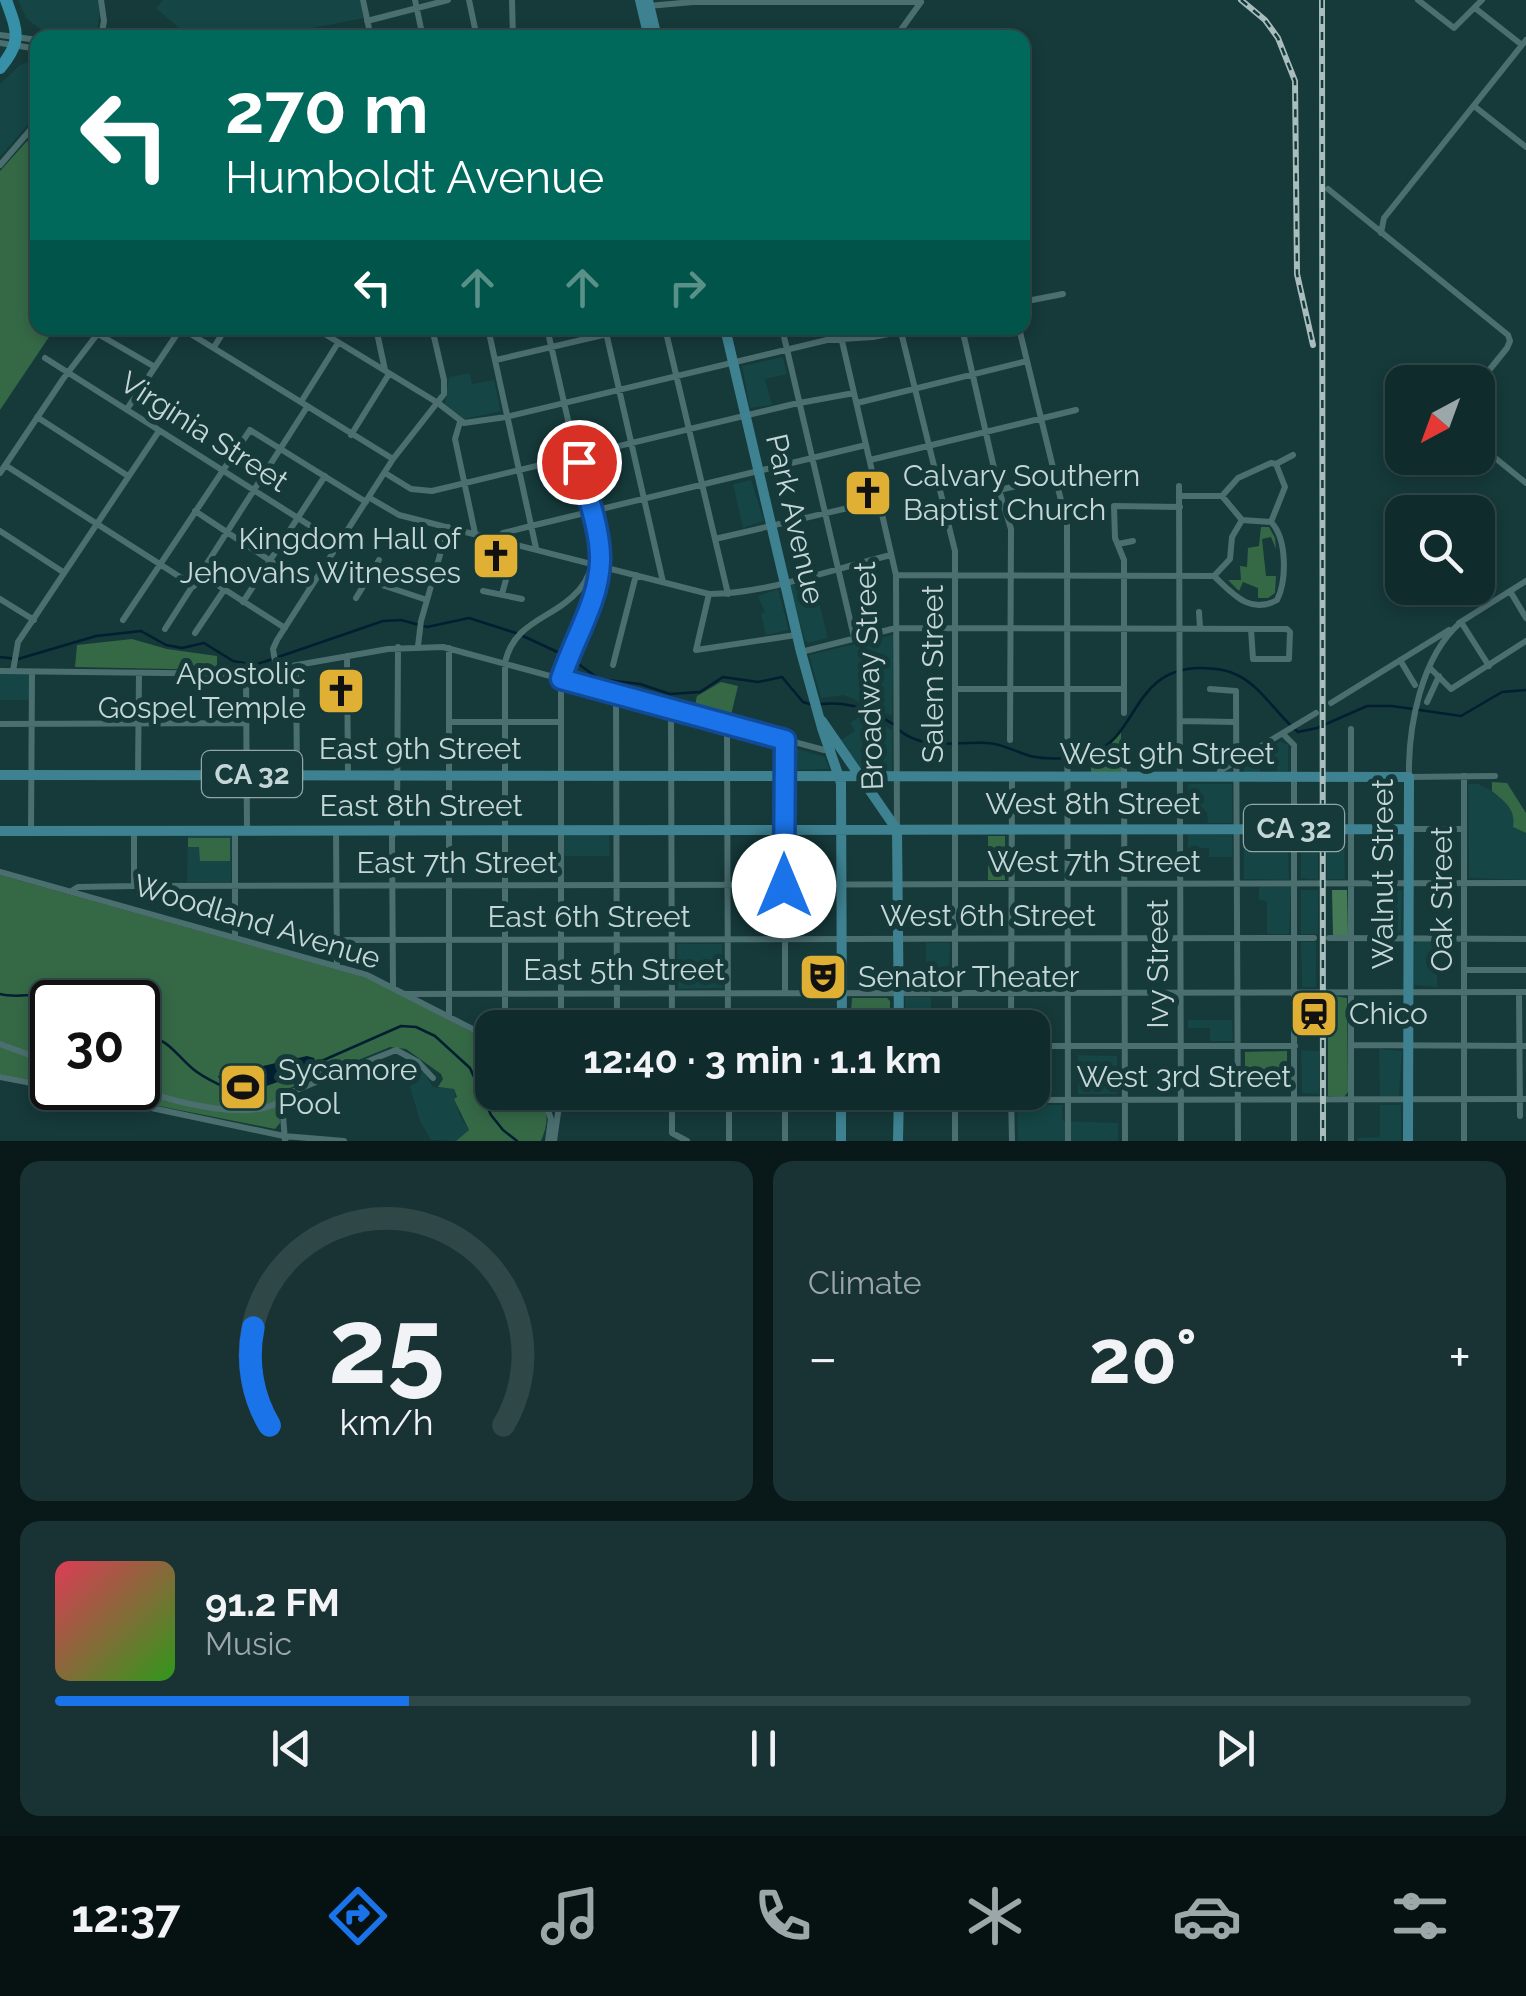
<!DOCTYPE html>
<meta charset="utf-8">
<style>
body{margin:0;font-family:Raleway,sans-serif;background:#193334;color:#f1f3f6;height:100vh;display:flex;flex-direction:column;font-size:38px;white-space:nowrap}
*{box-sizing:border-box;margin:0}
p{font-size:32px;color:#9ca7a9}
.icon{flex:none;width:55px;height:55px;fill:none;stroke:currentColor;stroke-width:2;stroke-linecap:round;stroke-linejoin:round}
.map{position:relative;height:1141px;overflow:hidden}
.panel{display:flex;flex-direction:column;gap:20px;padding:20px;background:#091818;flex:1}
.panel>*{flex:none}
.top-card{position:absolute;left:30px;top:30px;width:1000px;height:305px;border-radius:20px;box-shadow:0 5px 15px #0003,0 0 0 2px #304748;background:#00695c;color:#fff;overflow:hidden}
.needle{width:65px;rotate:221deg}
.tools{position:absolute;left:1385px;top:365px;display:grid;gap:20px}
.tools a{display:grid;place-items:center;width:110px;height:110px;border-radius:20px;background:#102b2c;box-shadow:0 5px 15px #0003,0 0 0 2px #304748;font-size:50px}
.speed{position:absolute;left:30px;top:980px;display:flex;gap:20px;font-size:50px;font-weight:700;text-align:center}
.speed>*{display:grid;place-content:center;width:130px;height:130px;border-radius:50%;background:#102b2c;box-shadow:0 5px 15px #0003,0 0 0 2px #304748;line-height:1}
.speed .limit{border:5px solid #111;border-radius:15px;background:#fff;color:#111}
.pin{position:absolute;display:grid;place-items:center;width:85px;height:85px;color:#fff;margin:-42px;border:5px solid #fff;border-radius:50%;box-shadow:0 2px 10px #0007}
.me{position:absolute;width:110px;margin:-55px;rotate:0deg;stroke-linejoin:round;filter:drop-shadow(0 0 8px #0008)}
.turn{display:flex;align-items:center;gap:35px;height:210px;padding:0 30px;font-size:45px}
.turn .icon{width:130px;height:130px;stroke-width:2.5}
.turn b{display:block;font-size:70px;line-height:85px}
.lanes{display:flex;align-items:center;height:95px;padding:0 30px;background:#0003;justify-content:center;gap:50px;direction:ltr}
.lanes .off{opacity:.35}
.big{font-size:75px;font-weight:700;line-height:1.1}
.panel .tile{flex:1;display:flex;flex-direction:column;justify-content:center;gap:15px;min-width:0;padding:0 35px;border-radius:20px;background:#193334}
.panel .dial{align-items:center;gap:0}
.dial svg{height:260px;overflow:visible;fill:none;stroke:#304748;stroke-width:7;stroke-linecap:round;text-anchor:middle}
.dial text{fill:#f1f3f6;stroke:none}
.song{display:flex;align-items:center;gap:30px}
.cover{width:120px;height:120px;border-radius:15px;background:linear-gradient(135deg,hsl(350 70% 55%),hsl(110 70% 35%))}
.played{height:10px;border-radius:5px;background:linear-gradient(90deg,#1a73e8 25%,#304748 25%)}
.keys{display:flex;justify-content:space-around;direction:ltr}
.heat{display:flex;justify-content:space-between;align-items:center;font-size:55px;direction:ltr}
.panel .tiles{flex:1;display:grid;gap:20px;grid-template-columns:1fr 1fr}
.tile:last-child{grid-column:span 2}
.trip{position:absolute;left:475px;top:1010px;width:575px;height:100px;border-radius:20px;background:#102b2c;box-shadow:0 5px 15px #0003,0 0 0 2px #304748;font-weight:700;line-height:100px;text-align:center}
.tabs{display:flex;height:160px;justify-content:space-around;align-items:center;background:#061112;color:#9ca7a9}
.tabs .icon{width:70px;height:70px}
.tabs .current{color:#1a73e8}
.tabs b{font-size:45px;color:#f1f3f6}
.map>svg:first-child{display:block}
</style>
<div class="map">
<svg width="1526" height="1141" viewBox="0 0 1526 1141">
<rect width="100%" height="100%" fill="#16393a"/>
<!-- built -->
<path fill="#154545" d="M18,0h80l2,12 -4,25h-46l-24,-19z
M163,0h197l4,18 -67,13 4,6 -111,1 -34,-30z
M37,58v56l-37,43v-73l19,-18z
M783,357l4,17 -22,5 7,26 -22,3 -8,-42z
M470,373l2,11 22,-4 7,31 -37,8 -19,-15 4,-27z
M751,480l13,41 -21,7 -10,-44z
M806,582l4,14 7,-1 11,43 -20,5 -3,-2 -15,-55z
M778,589l11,41 -23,5 -5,-21 4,-2 -7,-16z
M893,635l-1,81 -48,-21 -23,3 -12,-43z
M0,673l30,1 -1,26h-29z
M865,713l27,17v43h-28l-23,-33 14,-9 -5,-8z
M1281,741l7,4v26l-11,1v-12l-15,-1 -2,13h-16v-10z
M791,747l34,10 4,12 -38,1z
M1188,784h44v39h-24l-1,-11h-18z
M1468,784h10l14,7 17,15 6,9 -1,12 12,6v47l-57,-2z
M564,834l45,1 1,21h-46z
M1244,834l44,1 1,45 -45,-1z
M188,835h44l-1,47h-44z
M1188,835h44v22h-23v-9h-21z
M1301,835h17v45l-17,-2z
M1326,835h18l1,44h-18z
M1259,887h32l-2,47h-22v-33l-8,-1z
M1382,888l20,3 -1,39 -3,4h-18z
M1301,890h17v44h-17z
M1417,941l20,1v45l-23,-2v-40z
M1301,942h15v45h-14z
M926,943h24l-1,45h-23z
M677,944h45l1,44 -45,1z
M905,997h26v30h-26z
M1188,1020h44l1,21h-23v-13h-22z
M1379,1049l23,2 -3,45h-19z
M1301,1050l18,1v43l-17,-1z
M1078,1055l39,1v38h-39z
M423,1071l10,16 21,2 5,25 10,16 -13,11 -25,-1 -11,-19 -10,-34z
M1017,1104l45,1 1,16 55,2v18h-100z
M1380,1105h21v36h-43l-1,-3 23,-1z"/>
<!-- green -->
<path fill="#356946" d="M27,141l10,9 1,178h17l-55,82v-239z
M1261,527h8l6,11 1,11 -5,-12 -9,2 4,37h10l-1,17 -7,5h-10v-10l-15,-6 -4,9 -11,-11h13l-1,-14 7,1 1,-19 11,-2z
M132,639l35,10 50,7v14l-142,-3 2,-22z
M721,682l17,4 -8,33 -36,-9 3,-14z
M1121,731v41h-30v-16l20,-12z
M1492,782l15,1 19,30v20l-13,-6c3,-18 -8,-25 -21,-36z
M988,836h17v44h-17z
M188,838h42v23h-30l-1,-14h-11z
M0,875l374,105 118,63v49l42,1c16,15 15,29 7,48h-85l13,-11 -15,-31 3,-2 -3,-8 -16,-2 5,-8 -2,-5 -35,-25 -16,-2 -105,43 -7,10 2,23 -5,6 -207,-41h70v-86h-86v82l-52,-10z
M1328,995l19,3 1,94 -4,5 -16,-1z
M852,998h35l3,3v26h-40z
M1287,1051v19l-42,-1v-17z"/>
<!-- forest -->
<path fill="#447a55" d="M1332,890h15l1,46h-15z"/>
<!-- water -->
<path fill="#021f31" d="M307,1056l7,2 4,10 -89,31 -11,-23z"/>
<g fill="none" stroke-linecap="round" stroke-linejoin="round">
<!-- stream -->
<path stroke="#021f31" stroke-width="2.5" d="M523,636l43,20
M0,657l18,2 78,-23 45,-5 25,14 16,3 22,-5 29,18 22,4 128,-44 18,-1 26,7 42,-9 47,15
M573,660l26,19 41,5 30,10 30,-2 23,-15 35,5 24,-5 21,25 10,3
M821,704c27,-3 49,5 72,20
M899,730c25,21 57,11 88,13 14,0 29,9 43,13 17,4 45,3 61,-2 48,-17 40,-85 109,-86 12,0 26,1 37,7 24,11 40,40 61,57l19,-4 50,-22h25l69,10 41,-24 24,-2
M0,994c22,6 42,-6 61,8
M138,1042l8,-6c23,3 30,19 47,33 8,7 19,12 29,17
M317,1063l84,-37 15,1 19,9 35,32 21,47 12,15 14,11"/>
<!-- minor -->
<path stroke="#4b6e6f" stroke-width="6" d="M101,0l3,21 -3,17
M363,0l8,38
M415,0l8,38
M469,0l8,38
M512,0l1,38
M1418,0l36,28 28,-28
M648,6l45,-4h228
M1475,8l47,37
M367,21l81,-21
M0,35l38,5
M842,38v-6
M895,38l26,-36
M0,43l38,6
M1474,106l52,41
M0,165l38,-44
M1328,189l180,146 2,6 -3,7 -29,36
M1381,233l3,-15 142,-178
M1022,302l41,-8
M181,328l212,131
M315,328l123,75 26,20 42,-6 321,-77 46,-3 45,-9
M376,328l9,42
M488,328l48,220
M547,328l53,232 -8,38 -31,85v345
M605,328l58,254
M665,328l63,266
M782,328l72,309
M839,328l57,247 1,254
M900,328l55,223v477
M962,328l37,162 12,39 -1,211
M1019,328l48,197 1,616
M98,334l57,33
M214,347l12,-19
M45,358l294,186
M496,360l137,-32
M301,402l37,-59
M857,403l170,-42
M127,409l54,-81
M37,417l91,59
M460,422l-5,17 20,94
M351,435l38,-61
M1478,444l48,39
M870,460l206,-50
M1276,464l17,-9
M5,465l189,121
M0,473l63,-94 39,-51
M385,473l26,16 21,2 362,-87 60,-11
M1179,486l2,655
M999,490l56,-13
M1180,496h42l16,-18 33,-15 5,1 9,23 -14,35 -29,-2 -20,-24
M370,498l29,17 310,79c61,-1 124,-25 182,-39
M195,511l115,76
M0,531l63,41
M497,538l6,-5 28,-7 335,-81
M715,539l163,-38
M1118,544l15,-3
M202,575l83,53
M896,575l318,1
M1214,576c19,18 36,39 63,24 10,-20 10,-62 -6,-78
M1214,576l16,-17 2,-22 10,-17
M367,580l60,20
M483,591l39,8
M1510,591l16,27
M502,594l14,-51
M709,594l-13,56 100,-15
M356,598l23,-38
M0,599l34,21
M243,602l82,-126
M1199,612l1,16
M123,620l127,-190 116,72
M1461,622c-40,34 -53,105 -52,155l86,-1
M1461,622l28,44
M1459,623l67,-42
M165,629l142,-222
M195,633l29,-43
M418,646l3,-25 27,-94
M449,648v369
M801,652l95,-24 391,1 3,3 -1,27h-36l-2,-30
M347,656l1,118
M1400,660l15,25
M296,665l1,109
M613,665l23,-90
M276,668l-3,-19 4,-9 116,-181 51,-65v-14l-12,-52
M1430,668l21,21 75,-48
M0,671l246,3 142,-25 55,-2 381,103 8,-1
M13,671l5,-29 141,-211
M246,674l1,156
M955,689h169
M1210,689l26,2 2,450
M616,694l1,334
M1427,702l12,-26
M1331,703l118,-73
M671,710l1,318
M1124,713v-153l-9,-22 -1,-32 66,1
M1181,721l55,1
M449,722h112
M0,724l246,-1
M727,724l1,304
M1351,729v412
M1283,734l11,11v396
M1124,754l1,387
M138,774l1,-101
M1464,776v365
M1218,778l2,-7 96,-58
M1409,829h55
M336,830l1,136
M31,831l1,-159
M134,831v55
M0,872l367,103 125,64
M73,890l5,-3 56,-1 1392,-3
M785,893v-153
M785,931v62
M235,938v-107
M1329,938l197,1
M337,940l977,-2
M1464,970h62
M393,988l-1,-151 5,-11 1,-179
M1519,992l1,124
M405,994l1121,-2
M505,1028v-365c9,-43 49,-44 74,-73 12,-13 13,-28 18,-45
M1011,1028l1,-249
M0,1044l52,19
M1351,1045l175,1
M1032,1046h263
M0,1077l52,10
M57,1088l227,48 60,5
M136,1088c35,13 127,40 153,5l107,-43 22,12 15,16
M545,1092l16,8 56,1 909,-2
M672,1092v41l15,8
M729,1092v49
M785,1092v49
M955,1092v49
M1011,1092l1,49
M542,1094l9,25 -3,22
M282,1102l3,39
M554,1141l7,-49"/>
<!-- major -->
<path stroke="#3e8291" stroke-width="10" d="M640,0l9,38
M648,0l9,38
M725,328l76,324 21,76 19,55 1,245
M822,721l75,109
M0,775l1409,2 -1,364
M897,830l2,198
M0,831l1407,-2
M841,1141v-49
M898,1141l1,-49"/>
<!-- highway -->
<path stroke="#3690a7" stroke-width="12" d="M0,68c23,-27 17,-37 6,-68"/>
<!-- rail casing -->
<g stroke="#a9bdbd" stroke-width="6">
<path id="rail" d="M1241,0l24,20 13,18 17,43 2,193 16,71
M1322,0l1,1141"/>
</g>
<!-- rail -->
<use href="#rail" stroke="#16393a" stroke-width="2.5" stroke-dasharray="8" stroke-linecap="butt"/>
</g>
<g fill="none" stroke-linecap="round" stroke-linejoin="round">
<!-- route casing -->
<g stroke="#114b97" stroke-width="25">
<path id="route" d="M579,462c7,31 22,68 21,99 -1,41 -27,79 -39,118l224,61 -1,146"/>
</g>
<!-- route -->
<use href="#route" stroke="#1a73e8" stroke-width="18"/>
</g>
<!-- icons -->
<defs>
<g id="church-square" transform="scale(2.5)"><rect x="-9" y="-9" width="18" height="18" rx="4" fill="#dfb034" stroke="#16393a"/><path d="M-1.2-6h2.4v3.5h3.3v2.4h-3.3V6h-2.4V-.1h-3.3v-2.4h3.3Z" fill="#111"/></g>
<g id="theatre-square" transform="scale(2.5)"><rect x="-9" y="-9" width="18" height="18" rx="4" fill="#dfb034" stroke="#16393a"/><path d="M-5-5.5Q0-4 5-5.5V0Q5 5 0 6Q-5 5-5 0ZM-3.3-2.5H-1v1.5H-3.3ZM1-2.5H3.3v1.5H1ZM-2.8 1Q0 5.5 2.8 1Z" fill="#111"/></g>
<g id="station-square" transform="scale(2.5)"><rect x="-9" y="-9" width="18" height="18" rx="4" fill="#dfb034" stroke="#16393a"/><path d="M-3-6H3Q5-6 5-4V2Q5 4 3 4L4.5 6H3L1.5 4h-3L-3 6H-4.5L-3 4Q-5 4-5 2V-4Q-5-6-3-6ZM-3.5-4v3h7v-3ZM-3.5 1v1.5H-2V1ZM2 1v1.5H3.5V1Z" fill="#111"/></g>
<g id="stadium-square" transform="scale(2.5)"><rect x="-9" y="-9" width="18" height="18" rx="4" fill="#dfb034" stroke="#16393a"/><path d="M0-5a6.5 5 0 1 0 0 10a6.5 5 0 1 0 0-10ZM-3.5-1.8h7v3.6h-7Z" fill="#111"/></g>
</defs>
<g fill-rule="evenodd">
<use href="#church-square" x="868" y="493"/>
<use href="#church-square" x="496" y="556"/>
<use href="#church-square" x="341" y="691"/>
<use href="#theatre-square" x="823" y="977"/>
<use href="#station-square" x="1314" y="1014"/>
<use href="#stadium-square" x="243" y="1087"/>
</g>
<g text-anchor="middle" stroke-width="10" stroke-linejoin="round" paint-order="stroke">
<!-- shield labels -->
<g fill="#16393a" stroke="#90a7a7" stroke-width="2.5">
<rect x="202" y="751" width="100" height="46" rx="8"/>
<rect x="1244" y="805" width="100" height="46" rx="8"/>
</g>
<g font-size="28" font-weight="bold" fill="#c4d6d6">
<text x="252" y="784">CA 32</text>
<text x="1294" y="838">CA 32</text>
</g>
<!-- street labels -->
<g font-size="30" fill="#c4d6d6" stroke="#16393a">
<text transform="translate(204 432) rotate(33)" y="10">Virginia Street</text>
<text transform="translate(795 519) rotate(77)" y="10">Park Avenue</text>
<text transform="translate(933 674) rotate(-90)" y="10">Salem Street</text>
<text transform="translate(869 676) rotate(-92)" y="10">Broadway Street</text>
<text x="420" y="759">East 9th Street</text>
<text x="1167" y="764">West 9th Street</text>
<text x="1093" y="814">West 8th Street</text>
<text x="421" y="816">East 8th Street</text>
<text x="1094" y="872">West 7th Street</text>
<text x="457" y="873">East 7th Street</text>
<text transform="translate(1383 874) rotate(-90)" y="10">Walnut Street</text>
<text transform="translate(1442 899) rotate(-90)" y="10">Oak Street</text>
<text x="988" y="926">West 6th Street</text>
<text x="589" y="927">East 6th Street</text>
<text transform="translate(257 922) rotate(17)" y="10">Woodland Avenue</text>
<text transform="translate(1158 964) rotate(-90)" y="10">Ivy Street</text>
<text x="624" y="980">East 5th Street</text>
<text x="1184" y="1087">West 3rd Street</text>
</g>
<!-- poi labels -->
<g font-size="30" fill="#c4d6d6" stroke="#16393a" text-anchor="start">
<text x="903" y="486">Calvary Southern<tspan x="903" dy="34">Baptist Church</tspan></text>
<text x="461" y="549" text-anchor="end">Kingdom Hall of<tspan x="461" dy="34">Jehovahs Witnesses</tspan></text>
<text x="306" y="684" text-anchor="end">Apostolic<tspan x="306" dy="34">Gospel Temple</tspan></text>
<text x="858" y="987">Senator Theater</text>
<text x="1349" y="1024">Chico</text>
<text x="278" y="1080">Sycamore<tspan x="278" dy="34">Pool</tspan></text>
</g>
</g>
</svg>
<div class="tools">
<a><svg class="needle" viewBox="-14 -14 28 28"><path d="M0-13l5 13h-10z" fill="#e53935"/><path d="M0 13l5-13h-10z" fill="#9ca7a9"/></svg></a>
<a><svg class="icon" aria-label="search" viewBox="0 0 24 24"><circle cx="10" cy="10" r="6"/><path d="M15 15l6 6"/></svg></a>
</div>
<div class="speed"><div class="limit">30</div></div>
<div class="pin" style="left:579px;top:462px;background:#d93025"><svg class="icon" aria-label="arrive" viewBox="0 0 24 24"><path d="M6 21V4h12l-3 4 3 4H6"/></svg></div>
<svg class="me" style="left:784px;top:886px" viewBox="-20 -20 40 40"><circle r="19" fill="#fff"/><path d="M0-13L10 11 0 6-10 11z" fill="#1a73e8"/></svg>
<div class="trip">12:40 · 3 min · 1.1 km</div>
<div class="top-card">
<div class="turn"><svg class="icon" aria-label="left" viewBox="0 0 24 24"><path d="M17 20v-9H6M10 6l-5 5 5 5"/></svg><div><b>270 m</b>Humboldt Avenue</div></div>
<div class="lanes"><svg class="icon" aria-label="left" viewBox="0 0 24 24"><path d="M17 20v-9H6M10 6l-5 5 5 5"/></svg><svg class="icon off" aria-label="ahead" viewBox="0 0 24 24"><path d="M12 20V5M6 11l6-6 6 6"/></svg><svg class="icon off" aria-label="ahead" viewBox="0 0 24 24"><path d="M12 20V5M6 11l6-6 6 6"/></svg><svg class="icon off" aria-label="right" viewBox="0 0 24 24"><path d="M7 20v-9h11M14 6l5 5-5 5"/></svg></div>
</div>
</div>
<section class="panel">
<div class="tiles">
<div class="tile dial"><svg viewBox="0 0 100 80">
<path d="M14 69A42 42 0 1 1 86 69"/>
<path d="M14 69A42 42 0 0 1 9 39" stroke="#1a73e8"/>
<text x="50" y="56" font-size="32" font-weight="700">25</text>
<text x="50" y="72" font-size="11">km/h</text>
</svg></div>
<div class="tile"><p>Climate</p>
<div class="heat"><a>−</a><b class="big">20°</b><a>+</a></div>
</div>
<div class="tile">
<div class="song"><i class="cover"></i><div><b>91.2 FM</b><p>Music</p></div></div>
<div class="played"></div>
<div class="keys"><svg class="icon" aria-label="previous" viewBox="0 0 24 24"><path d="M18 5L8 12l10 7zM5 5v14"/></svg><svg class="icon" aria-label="pause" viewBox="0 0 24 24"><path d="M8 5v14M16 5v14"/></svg><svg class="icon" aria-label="next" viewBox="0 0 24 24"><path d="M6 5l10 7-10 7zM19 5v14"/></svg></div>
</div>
</div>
</section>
<nav class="tabs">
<b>12:37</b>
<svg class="icon current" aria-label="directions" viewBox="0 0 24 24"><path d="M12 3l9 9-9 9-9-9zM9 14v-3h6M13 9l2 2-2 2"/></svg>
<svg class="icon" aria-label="music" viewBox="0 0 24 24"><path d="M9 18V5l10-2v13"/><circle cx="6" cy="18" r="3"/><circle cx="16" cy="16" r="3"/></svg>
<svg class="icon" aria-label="phone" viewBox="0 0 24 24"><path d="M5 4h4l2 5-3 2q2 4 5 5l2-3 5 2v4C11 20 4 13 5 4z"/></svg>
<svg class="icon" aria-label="climate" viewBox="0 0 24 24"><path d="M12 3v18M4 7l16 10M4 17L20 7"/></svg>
<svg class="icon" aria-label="car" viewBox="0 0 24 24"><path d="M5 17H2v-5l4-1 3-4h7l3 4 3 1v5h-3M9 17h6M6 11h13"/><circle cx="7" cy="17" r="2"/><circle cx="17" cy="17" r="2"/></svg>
<svg class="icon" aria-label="filters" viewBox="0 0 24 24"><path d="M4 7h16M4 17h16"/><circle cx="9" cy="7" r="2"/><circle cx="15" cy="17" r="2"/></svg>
</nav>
